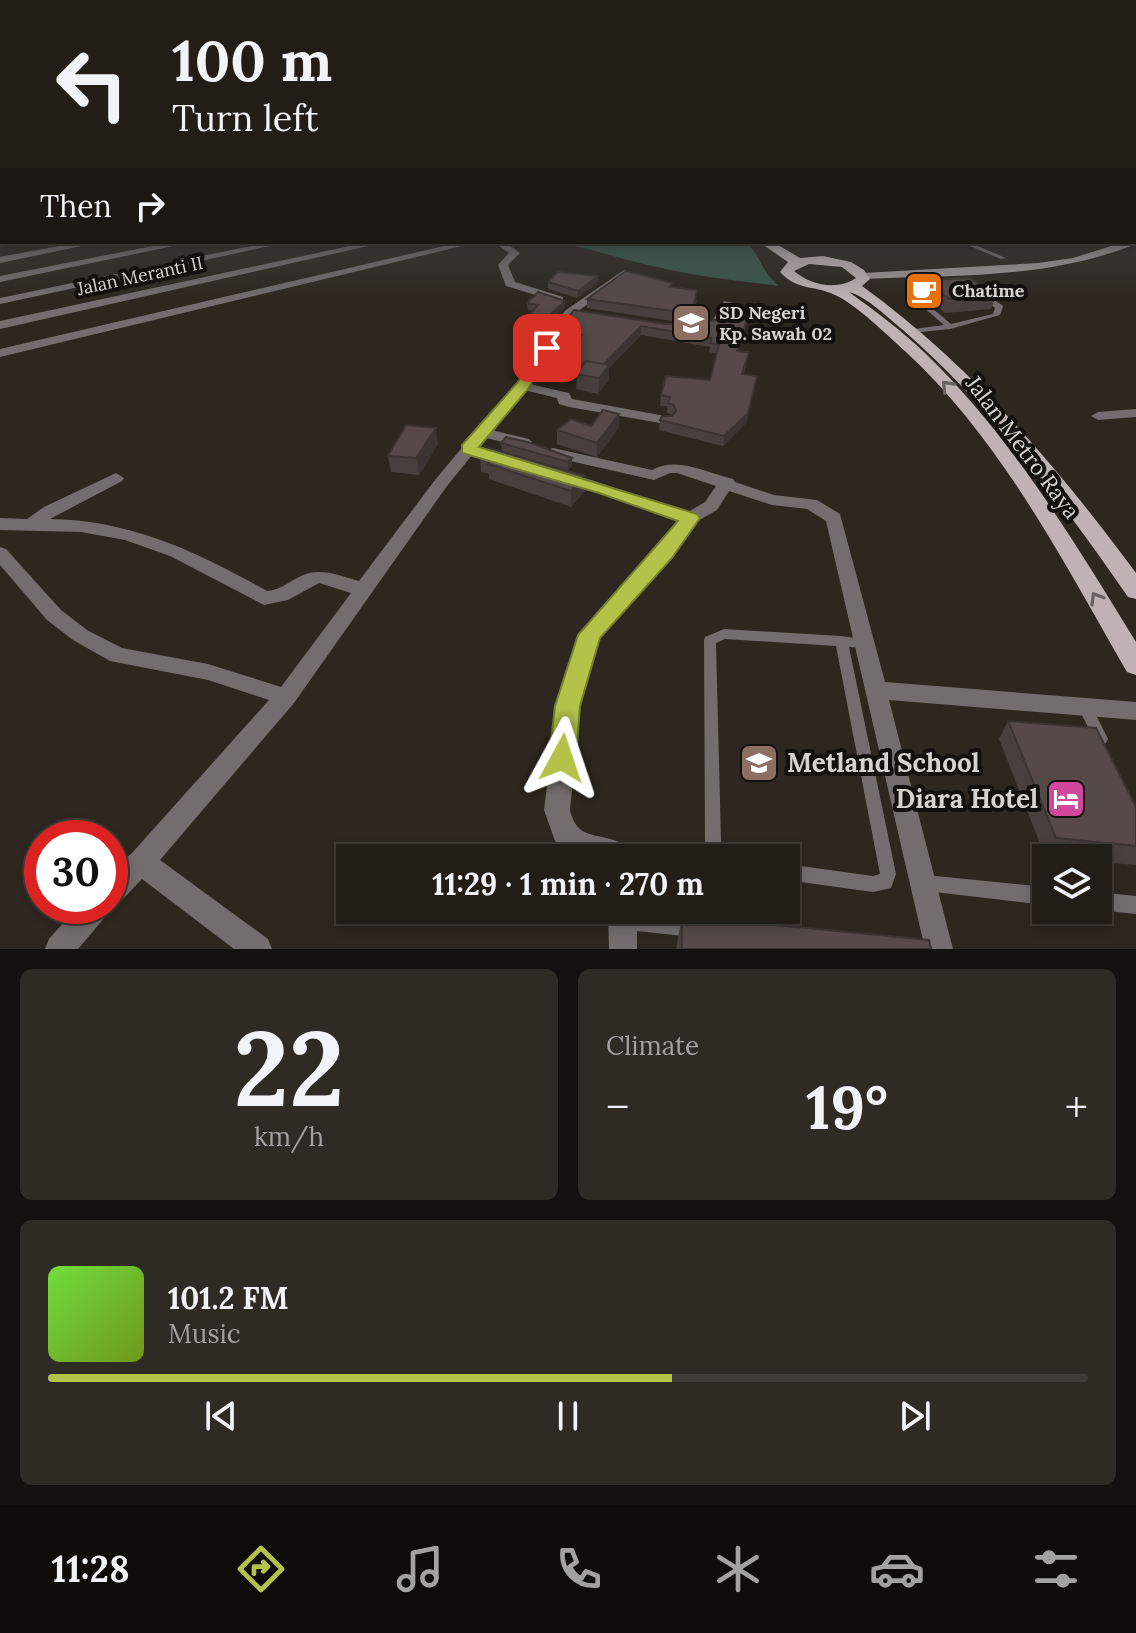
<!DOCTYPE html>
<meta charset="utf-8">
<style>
body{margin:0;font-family:Lora,serif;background:#2e2a24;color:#f1f3f6;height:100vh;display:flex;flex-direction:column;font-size:30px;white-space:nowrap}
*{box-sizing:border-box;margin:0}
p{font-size:26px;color:#a2a2a1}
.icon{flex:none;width:44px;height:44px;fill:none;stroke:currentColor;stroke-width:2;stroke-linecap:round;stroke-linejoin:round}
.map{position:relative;height:949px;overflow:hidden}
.side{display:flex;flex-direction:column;gap:20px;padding:20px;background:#13100d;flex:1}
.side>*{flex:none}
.top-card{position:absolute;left:0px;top:0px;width:1136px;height:244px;box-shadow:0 4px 12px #0003,0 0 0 2px #3f3b36;background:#221d17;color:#f1f3f6;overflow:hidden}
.controls{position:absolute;left:1032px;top:844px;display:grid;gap:16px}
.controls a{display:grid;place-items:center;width:80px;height:80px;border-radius:0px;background:#221d17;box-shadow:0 4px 12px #0003,0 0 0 2px #3f3b36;font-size:40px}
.speed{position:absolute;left:24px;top:820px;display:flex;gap:16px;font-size:40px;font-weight:700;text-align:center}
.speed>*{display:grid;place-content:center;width:104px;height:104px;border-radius:50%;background:#221d17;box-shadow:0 4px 12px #0003,0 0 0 2px #3f3b36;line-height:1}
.speed .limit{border:12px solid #d22;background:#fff;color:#111}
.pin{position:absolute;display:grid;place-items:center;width:68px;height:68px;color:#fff;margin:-34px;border-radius:16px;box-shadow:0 4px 12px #0006}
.me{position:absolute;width:88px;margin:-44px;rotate:5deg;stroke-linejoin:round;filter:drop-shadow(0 0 6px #0008)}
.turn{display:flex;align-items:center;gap:28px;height:168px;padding:0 40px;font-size:36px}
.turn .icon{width:104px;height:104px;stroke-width:2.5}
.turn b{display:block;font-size:56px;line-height:68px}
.then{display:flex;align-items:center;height:76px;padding:0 40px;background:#0003;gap:16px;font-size:30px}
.big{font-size:60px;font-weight:700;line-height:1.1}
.side .card{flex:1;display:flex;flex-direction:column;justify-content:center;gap:12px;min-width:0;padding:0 28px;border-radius:12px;background:#2e2a24}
.side .dial{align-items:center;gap:0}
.dial b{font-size:104px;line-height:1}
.song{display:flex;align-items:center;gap:24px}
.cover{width:96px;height:96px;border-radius:12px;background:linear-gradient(135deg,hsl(100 70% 55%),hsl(80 70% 35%))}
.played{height:8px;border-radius:4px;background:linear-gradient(90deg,#b4c24a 60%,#3f3b36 60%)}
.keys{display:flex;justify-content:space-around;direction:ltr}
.heat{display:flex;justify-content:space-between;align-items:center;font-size:44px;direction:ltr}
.side .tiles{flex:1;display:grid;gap:20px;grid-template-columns:1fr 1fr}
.card:last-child{grid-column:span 2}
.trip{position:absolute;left:336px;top:844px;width:464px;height:80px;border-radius:0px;background:#221d17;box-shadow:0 4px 12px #0003,0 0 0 2px #3f3b36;font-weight:700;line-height:80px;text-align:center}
.dock{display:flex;height:128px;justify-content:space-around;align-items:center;background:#0e0c09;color:#a2a2a1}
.dock .icon{width:56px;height:56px}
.dock .on{color:#b4c24a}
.dock b{font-size:36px;color:#f1f3f6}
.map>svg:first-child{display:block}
</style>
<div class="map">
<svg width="1136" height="949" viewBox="0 0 1136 949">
<rect width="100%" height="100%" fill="#2d271f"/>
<!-- green -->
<path fill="#395749" d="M555,242h191c18,18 13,27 33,44 -39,-5 -78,-9 -117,-18 -37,-7 -70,-20 -107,-26z"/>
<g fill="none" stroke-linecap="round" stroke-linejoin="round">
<!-- lane -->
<path fill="#736d6d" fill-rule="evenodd" d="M960,242h8l38,16 -5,1z
M934,283l3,2 -1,1 -22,2 -2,3 39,33 42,-10 2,-6 -14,-12 -1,-1 3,-2 19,12 1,2 -3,8 -50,14 -39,4 -1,-2 4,-2 30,-4 -39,-34 5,-6z
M724,629l117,7 30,4 1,3 -1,3 -5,2 -17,-1 47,227 -5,14 -18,4 -87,-12v-16l87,12 7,-2 -44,-228 -111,-7 -9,4 5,198 7,17h-16l-7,-17 -1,-201 1,-3z
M1085,701l5,2 18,36 -2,4 -5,2 -5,-2 -18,-36 2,-4z
M926,875l120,12v18l-120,-14 -6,-2 -2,-6 2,-6z
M1098,892l38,4v18l-38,-4z"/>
<!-- street -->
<path fill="#736d6d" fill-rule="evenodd" d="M2,216v6l-2,1v-6z
M0,236h2v6h-2z
M80,242h21l-101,21v-6z
M173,242h20l-193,40v-6z
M270,242h19l-289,62v-6z
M368,242h18l-386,87v-8z
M461,242h18l-479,115v-8z
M493,242h12l15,11 -12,12 7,17 48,15v4h-8l-49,-15 -8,-21 11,-12z
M624,270l5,3 -1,2 -54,39 -17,19 -9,27 -18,24 39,9 3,6 99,18 2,3 -2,3 -5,1 -97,-17 -10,-3 -2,-6 -33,-8 -32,40 37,9 3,3 -3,3 -5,2 -38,-9 -39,48 -153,217 -134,157 108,79 4,10h-38l-92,-70 -22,23 -10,4v-33l22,-20 137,-153 -61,-20 -98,-19 -37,-21 -26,-20 -47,-55v-18l6,2 55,61 26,20 35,18 86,16 73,23 70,-94 -32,-10 -31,17 -24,5 -94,-49 -45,-16 -44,-8 -81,-2v-12l27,1 17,-12 72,-34 8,5 -2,3 -72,38c80,1 148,33 217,72 12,-1 19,-7 30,-13 21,-12 40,-3 62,3l76,-101 101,-121 11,-30 19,-19z
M724,301l10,2 -13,23 -24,3v-6l16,-3z
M1136,409v8l-38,3 -7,-4 7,-4z
M553,448l99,22c26,-14 54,3 81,9l2,3 39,13 43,5 23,14 45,168 251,20v18l-247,-20 64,249h-28l-99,-428 -19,-12 -35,-4 -43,-14 -12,19 -21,12 -26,36 -72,81 -17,60 -11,111c7,30 25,22 49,32l7,16 -45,-1 -16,-6 -10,-10 -11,-31 11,-89 9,-44 18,-47 76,-80 21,-30 -118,-40 -2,-3 2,-3h12l115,38 17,-10 11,-16 -39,-13h-7l-16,7 -106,-24 -3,-3 3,-3z
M78,906h32l-4,10 -28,33h-33l4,-10z
M608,910h93l10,4 4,10 -4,10 -10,4 -64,-7v18h-28z"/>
<!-- secondary -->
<path fill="#9d9594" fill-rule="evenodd" d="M1134,180h2v5h-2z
M1134,195l2,1v8l-2,-1z
M1136,215v8l-2,1v-8z
M1134,239l2,5c-87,35 -181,31 -273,35l-5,-3 5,-3 175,-10 35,-5 51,-16h10z"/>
<!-- primary -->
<path fill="#beb3b2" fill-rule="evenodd" d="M759,242h14l27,16 23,-2 28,6 13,8 6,9 -8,7c110,80 194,179 274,287v26l-8,-2c-67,-97 -136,-189 -225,-267 -15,-12 -37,-34 -54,-38 26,19 52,38 76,61 86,83 149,188 211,289v33l-9,-3c-64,-111 -126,-232 -221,-320 -19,-17 -49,-47 -71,-57 -20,-10 -38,-4 -55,-23l8,-10zM809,264l33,3 14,11c-19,13 -46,7 -62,-7z"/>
</g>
<!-- wall -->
<path fill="#49403d" d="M925,280l71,16 -5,13 -46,4 -23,-20z
M548,282l50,1 -21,15 -29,-9z
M672,288l25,12 -5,21 -13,1 -92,-14v-9z
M565,301v6l-20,20 -5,13 -21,-4 -1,-7 16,-18 -6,-1 -1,-7z
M747,320l-2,9 -7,22 11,1 -5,22 11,12 -9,37 -23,23 -64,-16 1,-10 13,-5 -6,-2v-7h-7l1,-11 49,-15 7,-26 -8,-2 1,-5 -69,-12 -32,33v12l-11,14 -22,-5 1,-16 -19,-4v-10l16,-16 -16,-3v-9z
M591,426l28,1 -22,30 -40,-13v-14z
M501,443l71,15v8l-4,4 -66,-19z
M438,444l-19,31 -28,-3 -3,-16z
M480,457l105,19v15l-14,16 -82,-28v-5l-8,-2z
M1008,721l128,86v58l-38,-3v-4h-37l-16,-2 -46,-117z
M682,916l249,33h-255z"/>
<!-- shaded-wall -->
<path fill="#3c3432" d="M598,276v7l-21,15 1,-7z
M565,301v6l-20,20 -5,13v-8l5,-12z
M747,320l-2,9 -10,31 2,-9z
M641,326v9l-32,33v12l-11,14 2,-26z
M757,376l-11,47 -23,23 1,-10z
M619,414v13l-22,30v-14z
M436,428l2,16 -19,31 -3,-17z
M572,458v8l-4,4v-8z
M585,476v15l-14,16v-16z"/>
<!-- building -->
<path fill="#554a47" stroke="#3c3432" stroke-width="2" d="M626,271l46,12 -2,4 27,3 -4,21 -13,1 -93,-13z
M558,272l40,4 -20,15 -30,-9z
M970,278l26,18 -47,3 -24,-19z
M538,292l27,9 -20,19 -5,12 -22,-3 20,-24 -11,-2z
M574,310l91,14 38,-1 23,-6 21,3 -10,31 12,1 -7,22 15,2 -9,37 -24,23 -64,-16 2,-4h10l4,-5 -2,-6 -6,-2 2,-6 -9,-2 5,-19 44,4 9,-36 -9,-1 2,-5 -71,-12 -37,38 -18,-3 -3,3 -25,-5 24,-24 -24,-4z
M586,361l23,4 -10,13 -23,-4z
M603,410l16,4 -22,29 -40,-13 14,-11 20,7z
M406,425l30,3 -20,30 -28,-2z
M506,437l25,6 41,15 -4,4 -67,-19z
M489,448l96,28 -14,15 -83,-27 4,-4 -12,-3z
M1008,721l88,7 40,79v39l-80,-8z
M682,916l247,24 2,9h-249z"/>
<!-- one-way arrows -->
<defs><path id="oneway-chevron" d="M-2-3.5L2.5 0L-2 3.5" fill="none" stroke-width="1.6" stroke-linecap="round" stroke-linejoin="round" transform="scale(2)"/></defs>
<g stroke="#686260">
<use href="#oneway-chevron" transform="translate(947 386) rotate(-133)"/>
<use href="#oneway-chevron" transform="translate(1096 598) rotate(-121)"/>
</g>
<!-- sky -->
<linearGradient id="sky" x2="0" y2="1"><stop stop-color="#191511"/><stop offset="0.56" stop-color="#46474d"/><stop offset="1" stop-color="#46474d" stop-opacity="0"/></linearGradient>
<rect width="1136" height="301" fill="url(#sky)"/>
<!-- route -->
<path fill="#b4c24a" stroke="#757e30" stroke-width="2" d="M542,345l12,3 -26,41 -49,58 218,67 3,4 -28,40 -72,80 -20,68 -4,52 -4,9 -10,3 -9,-3 -4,-9 6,-52 23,-71 100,-114 -79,-28 -137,-40v-8l55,-62z"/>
<!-- icons -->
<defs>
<g id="cafe-square" transform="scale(2)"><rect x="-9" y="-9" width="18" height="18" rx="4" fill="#e8710a" stroke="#13100d"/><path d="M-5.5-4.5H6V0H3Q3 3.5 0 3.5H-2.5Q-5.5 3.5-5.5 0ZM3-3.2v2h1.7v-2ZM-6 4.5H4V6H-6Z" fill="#fff"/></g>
<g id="school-square" transform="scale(2)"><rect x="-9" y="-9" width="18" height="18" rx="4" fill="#8d6e63" stroke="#13100d"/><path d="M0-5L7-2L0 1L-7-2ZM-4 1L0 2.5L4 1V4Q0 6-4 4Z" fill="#fff"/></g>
<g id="hotel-square" transform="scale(2)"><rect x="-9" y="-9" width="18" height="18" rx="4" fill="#d1479c" stroke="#13100d"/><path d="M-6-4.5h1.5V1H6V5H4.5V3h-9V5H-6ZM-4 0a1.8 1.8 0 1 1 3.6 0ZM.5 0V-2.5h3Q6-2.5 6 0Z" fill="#fff"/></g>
</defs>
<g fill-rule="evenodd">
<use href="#cafe-square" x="924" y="291"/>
<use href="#school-square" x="691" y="323"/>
<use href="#school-square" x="759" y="763"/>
<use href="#hotel-square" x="1066" y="799"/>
</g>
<g text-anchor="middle" stroke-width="8" stroke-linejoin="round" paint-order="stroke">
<!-- far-street labels -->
<g font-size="18" fill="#d7d3ce" stroke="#13100d">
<text transform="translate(140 276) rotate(-12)" y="6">Jalan Meranti II</text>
</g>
<!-- far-poi labels -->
<g font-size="18" font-weight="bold" fill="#d7d3ce" stroke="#13100d" text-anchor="start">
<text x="952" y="297">Chatime</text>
<text x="719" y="319">SD Negeri<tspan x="719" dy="21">Kp. Sawah 02</tspan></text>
</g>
<!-- street labels -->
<g font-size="22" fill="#d7d3ce" stroke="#13100d">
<text transform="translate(1023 447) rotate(53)" y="8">Jalan Metro Raya</text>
</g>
<!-- near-poi labels -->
<g font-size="26" font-weight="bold" fill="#d7d3ce" stroke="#13100d" text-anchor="start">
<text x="787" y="772">Metland School</text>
<text x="1038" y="808" text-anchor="end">Diara Hotel</text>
</g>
</g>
</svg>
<div class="controls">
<a><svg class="icon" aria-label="layers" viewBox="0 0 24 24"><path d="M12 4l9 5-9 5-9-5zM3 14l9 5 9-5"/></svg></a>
</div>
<div class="speed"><div class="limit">30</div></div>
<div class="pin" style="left:547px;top:348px;background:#d93025"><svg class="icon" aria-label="arrive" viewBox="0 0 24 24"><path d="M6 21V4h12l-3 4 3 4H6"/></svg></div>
<svg class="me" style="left:562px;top:758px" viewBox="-20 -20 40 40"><path d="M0-17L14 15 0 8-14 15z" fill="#b4c24a" stroke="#fff" stroke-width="4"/></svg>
<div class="trip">11:29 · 1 min · 270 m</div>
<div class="top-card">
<div class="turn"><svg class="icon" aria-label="left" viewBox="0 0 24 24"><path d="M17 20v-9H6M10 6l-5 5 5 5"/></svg><div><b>100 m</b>Turn left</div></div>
<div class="then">Then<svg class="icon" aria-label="right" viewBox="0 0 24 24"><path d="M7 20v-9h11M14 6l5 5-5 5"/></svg></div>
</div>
</div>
<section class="side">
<div class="tiles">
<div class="card dial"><b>22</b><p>km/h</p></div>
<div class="card"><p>Climate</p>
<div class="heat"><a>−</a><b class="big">19°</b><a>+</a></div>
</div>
<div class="card">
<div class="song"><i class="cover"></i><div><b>101.2 FM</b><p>Music</p></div></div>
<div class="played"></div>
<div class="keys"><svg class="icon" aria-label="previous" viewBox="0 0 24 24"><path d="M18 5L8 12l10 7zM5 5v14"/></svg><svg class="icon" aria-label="pause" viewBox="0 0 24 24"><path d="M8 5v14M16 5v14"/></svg><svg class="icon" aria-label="next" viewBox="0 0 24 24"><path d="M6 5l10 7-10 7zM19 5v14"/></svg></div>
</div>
</div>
</section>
<nav class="dock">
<b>11:28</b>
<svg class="icon on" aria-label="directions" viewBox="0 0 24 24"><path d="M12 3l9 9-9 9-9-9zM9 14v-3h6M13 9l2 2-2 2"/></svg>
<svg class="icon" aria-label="music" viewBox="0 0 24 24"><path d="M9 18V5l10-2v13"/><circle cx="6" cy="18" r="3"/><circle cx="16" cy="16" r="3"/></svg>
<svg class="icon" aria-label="phone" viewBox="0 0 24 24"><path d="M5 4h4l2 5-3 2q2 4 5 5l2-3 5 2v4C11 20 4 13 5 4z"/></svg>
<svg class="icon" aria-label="climate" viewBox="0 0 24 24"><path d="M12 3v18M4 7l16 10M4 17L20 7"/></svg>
<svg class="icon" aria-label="car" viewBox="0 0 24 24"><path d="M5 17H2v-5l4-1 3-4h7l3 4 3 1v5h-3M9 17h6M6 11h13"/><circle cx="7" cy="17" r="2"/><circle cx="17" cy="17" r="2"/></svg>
<svg class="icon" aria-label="filters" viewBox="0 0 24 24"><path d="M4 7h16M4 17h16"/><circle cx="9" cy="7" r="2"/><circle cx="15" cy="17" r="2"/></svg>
</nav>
